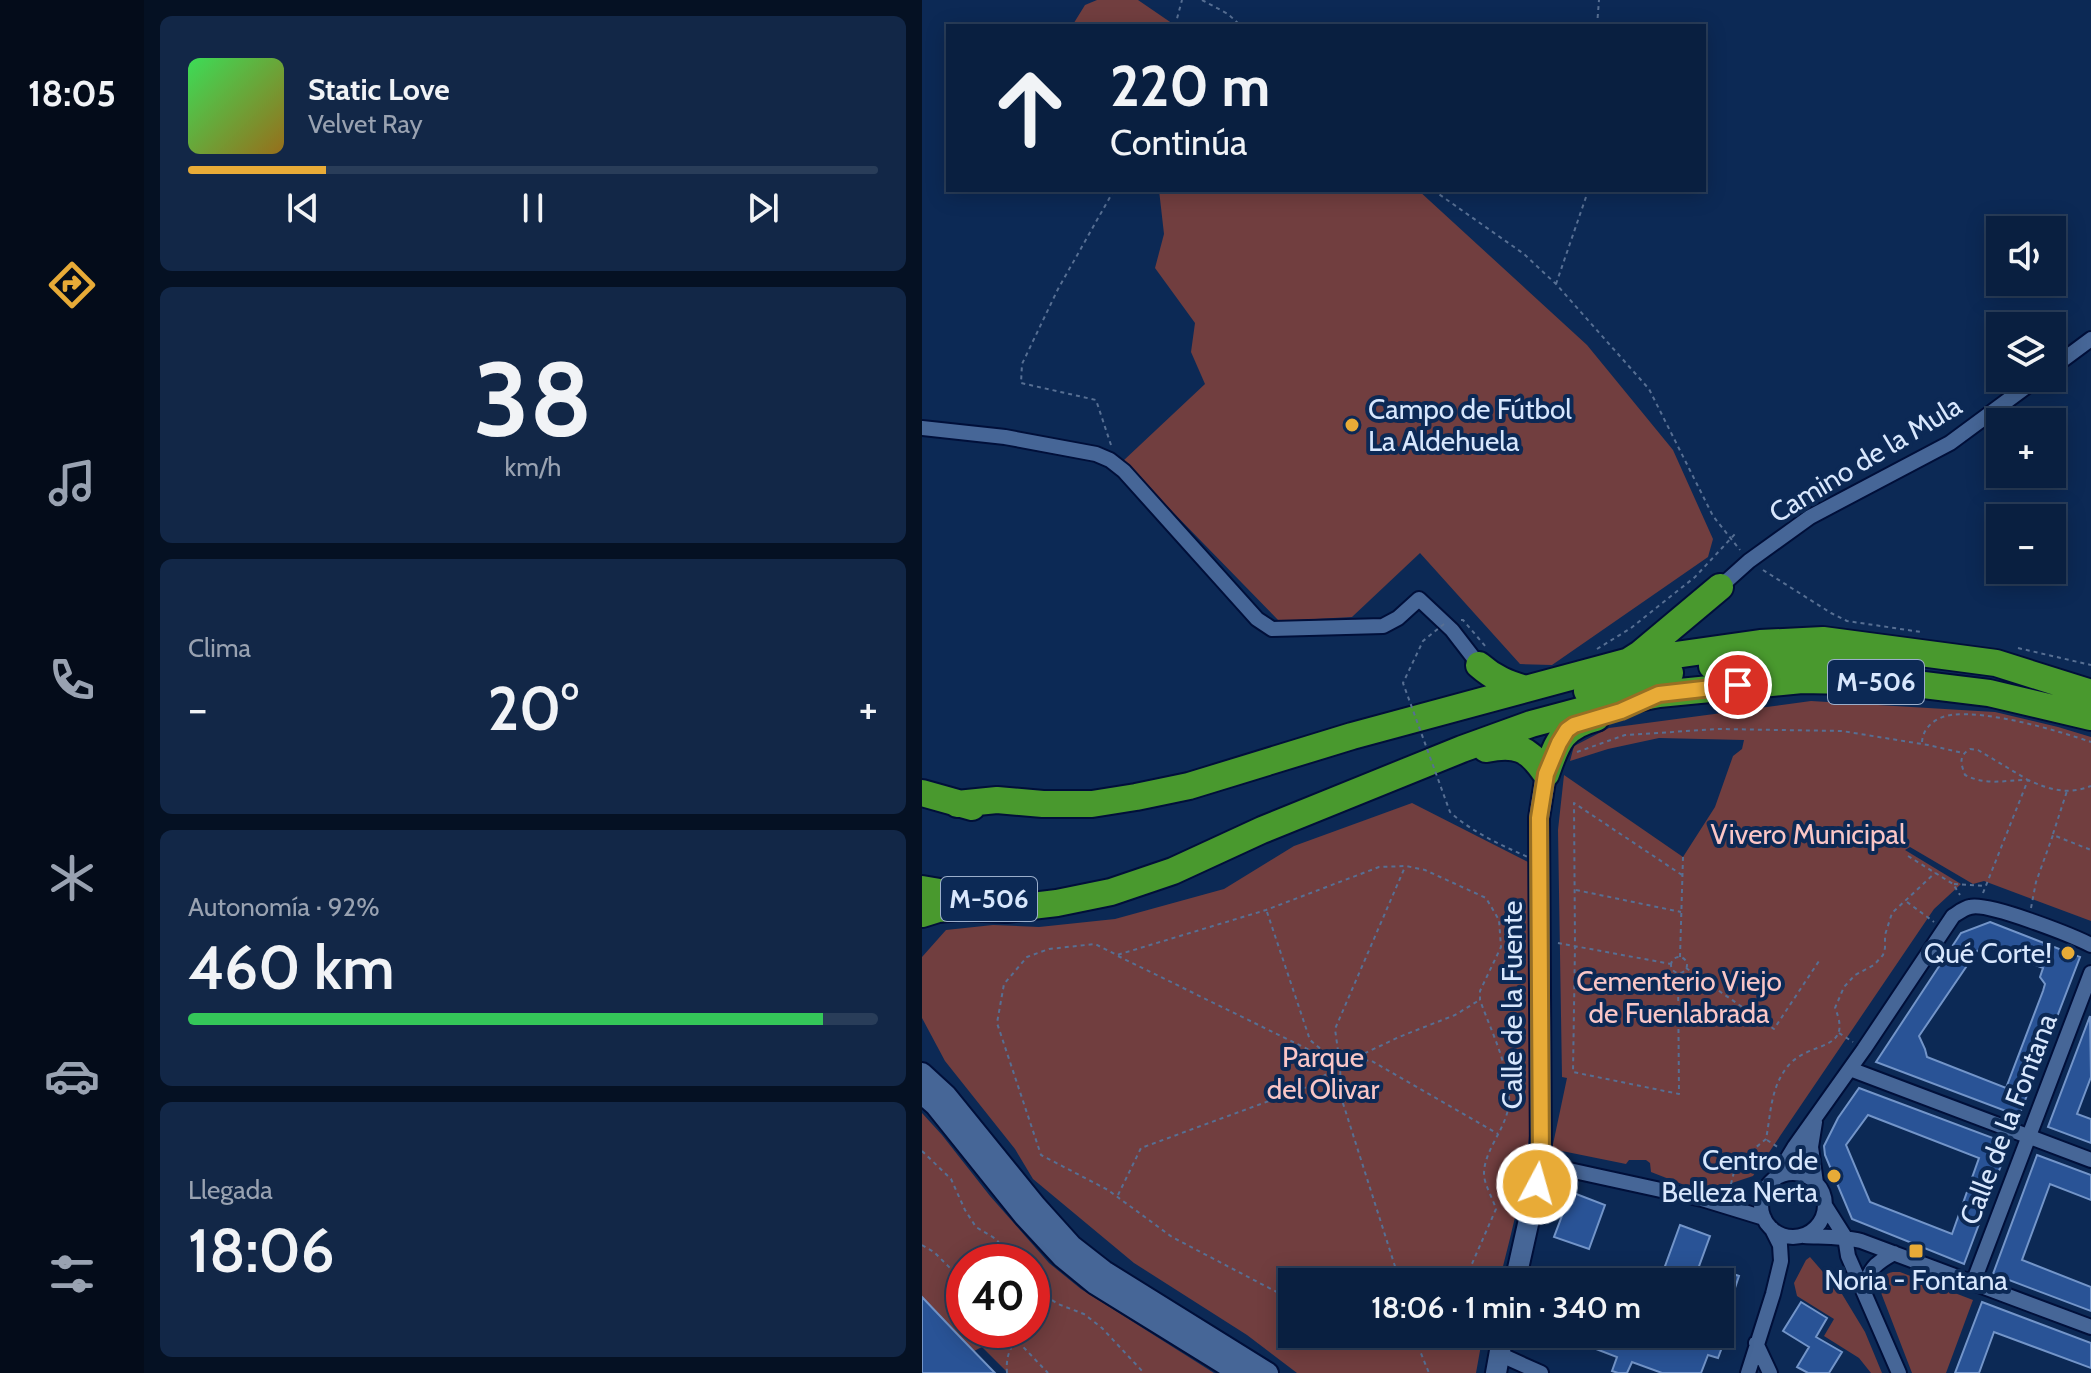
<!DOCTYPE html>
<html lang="es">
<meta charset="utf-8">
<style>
body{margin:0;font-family:Cabin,sans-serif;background:#122747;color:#f1f3f6;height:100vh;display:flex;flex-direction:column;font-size:30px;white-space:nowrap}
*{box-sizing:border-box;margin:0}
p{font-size:26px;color:#99a2b1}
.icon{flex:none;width:44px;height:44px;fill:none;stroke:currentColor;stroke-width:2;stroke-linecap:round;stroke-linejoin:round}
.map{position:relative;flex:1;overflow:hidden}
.details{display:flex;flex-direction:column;gap:16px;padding:16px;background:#051123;width:778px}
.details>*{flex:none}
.top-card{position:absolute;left:24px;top:24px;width:760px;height:168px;border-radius:0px;box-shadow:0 4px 20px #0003,0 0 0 2px #293d59;background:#091f40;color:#f1f3f6;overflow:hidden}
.tools{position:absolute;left:1064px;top:216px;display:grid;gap:16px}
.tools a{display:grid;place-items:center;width:80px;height:80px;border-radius:0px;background:#091f40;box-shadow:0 4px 20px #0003,0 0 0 2px #293d59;font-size:40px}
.speed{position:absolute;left:24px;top:1244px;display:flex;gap:16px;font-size:40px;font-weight:700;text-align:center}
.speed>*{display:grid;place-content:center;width:104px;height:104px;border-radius:50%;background:#091f40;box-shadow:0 4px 20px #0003,0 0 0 2px #293d59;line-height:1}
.speed .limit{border:12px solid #d22;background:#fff;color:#111}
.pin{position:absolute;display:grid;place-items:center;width:68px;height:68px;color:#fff;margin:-34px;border:4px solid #fff;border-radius:50%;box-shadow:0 2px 8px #0007}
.me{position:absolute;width:88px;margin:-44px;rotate:6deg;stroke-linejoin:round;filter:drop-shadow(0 0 6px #0008)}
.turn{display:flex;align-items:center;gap:28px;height:168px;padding:0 32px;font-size:36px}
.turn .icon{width:104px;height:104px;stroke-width:2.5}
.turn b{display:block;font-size:56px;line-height:68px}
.big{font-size:60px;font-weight:600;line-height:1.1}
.details .card{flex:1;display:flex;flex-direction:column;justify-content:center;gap:12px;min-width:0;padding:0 28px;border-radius:12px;background:#122747}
.details .dial{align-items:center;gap:0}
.dial b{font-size:104px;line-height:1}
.song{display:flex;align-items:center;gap:24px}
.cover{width:96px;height:96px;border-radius:12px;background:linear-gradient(135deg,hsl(130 70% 55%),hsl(40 70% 35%))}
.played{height:8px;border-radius:4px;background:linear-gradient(90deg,#e8ab37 20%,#293d59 20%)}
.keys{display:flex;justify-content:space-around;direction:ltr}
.heat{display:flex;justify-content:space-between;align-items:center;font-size:44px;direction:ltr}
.charge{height:12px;border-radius:6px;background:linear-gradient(90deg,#34c759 92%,#293d59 0)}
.trip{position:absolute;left:356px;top:1268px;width:456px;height:80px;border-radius:0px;background:#091f40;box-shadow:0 4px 20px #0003,0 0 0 2px #293d59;font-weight:600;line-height:80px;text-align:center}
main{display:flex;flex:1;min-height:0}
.menu{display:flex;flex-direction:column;width:144px;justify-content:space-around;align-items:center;background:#040c1a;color:#99a2b1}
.menu .icon{width:56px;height:56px}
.menu .current{color:#e8ab37}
.menu b{font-size:36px;color:#f1f3f6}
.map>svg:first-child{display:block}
</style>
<main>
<nav class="menu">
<b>18:05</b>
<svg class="icon current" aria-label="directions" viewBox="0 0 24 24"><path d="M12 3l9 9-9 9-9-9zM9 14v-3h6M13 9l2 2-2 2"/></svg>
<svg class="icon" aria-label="music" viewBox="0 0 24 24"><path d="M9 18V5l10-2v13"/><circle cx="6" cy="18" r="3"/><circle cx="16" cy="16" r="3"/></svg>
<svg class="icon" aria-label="phone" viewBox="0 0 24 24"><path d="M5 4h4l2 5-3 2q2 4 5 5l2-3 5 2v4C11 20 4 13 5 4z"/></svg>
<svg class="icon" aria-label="climate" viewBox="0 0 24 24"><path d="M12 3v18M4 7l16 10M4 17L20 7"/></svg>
<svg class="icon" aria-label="car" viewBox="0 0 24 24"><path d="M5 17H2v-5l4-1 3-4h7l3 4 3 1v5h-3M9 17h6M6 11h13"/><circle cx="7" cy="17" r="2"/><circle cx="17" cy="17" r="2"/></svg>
<svg class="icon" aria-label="filters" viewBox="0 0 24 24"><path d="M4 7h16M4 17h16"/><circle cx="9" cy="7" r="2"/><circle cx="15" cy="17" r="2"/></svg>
</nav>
<section class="details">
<div class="card">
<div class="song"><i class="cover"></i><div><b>Static Love</b><p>Velvet Ray</p></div></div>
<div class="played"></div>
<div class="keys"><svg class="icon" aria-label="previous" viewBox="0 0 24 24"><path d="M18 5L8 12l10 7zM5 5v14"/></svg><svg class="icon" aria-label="pause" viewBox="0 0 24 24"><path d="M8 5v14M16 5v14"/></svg><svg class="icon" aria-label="next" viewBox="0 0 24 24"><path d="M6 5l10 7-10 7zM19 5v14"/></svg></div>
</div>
<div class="card dial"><b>38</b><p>km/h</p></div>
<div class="card"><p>Clima</p>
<div class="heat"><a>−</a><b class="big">20°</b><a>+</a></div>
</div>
<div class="card"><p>Autonomía · 92%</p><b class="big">460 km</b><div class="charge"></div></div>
<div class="card"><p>Llegada</p><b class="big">18:06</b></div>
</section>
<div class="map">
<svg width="1169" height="1373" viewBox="0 0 1169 1373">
<rect width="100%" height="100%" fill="#0c2955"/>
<!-- green -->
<path fill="#713e3f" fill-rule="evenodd" d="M175,0h41l38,26h-104l13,-21z
M237,190h259l169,155 86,105 40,89 -5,18 -156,108 -32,-1 -100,-111 -68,64 -73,4 -156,-160 82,-77 -14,-32 4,-29 -40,-55 9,-34z
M889,701l184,11 63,15 33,10v184l-107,-40 -11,3 -63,-37 -5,3 56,34 -27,25 -181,267 -21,7 -4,19 -77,-30 -1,-9 -4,-3h-17l-3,4 -74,-15 15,-71 -5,-1 -4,-247 6,-55 119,82 32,-50 18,-51 9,-7 2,-9 -85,-2 -51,11 -38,12 4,-15 35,-18z
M490,803l116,59c1,87 7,176 2,263 -4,53 -18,106 -31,157h-207v52h191l-7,39h-179l-50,-38 -113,-72 -101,-84 -18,-30 -70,-88 -23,-43v-61l24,-27 47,-5 46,2 76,-8 109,-30 70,-43z
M0,1113l20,22 48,61 59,67 32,26 133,84h-206l-26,-26 -8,4 -52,-48zM42,1262h68v68h-68z
M888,1257l32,37 23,38 17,41h-11l-12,-15 -35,-22 10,-17 -37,-23 -3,-13 12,-23z
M971,1272h7l73,28 -27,73h-34l-32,-83c-1,-9 3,-16 13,-18z"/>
<!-- building -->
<path fill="#295396" stroke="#7395c9" stroke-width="2" fill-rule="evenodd" d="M1068,922l90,35 -61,159 -143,-54 85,-129zM1066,946l55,22 -3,9 5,7 -2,7 -37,97 -79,-31 -2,-8 -6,-13 58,-85z
M1168,1016l1,61 -14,37 14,5v24l-43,-16z
M937,1088l150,56 -45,120 -112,-45 -27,-64 -1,-9 14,-28zM946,1115l111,43 -27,76 -82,-32 -24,-57z
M1115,1155l54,20v25l-41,-16 -28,76 69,27v24l-98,-37z
M649,1192l34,13 -16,44 -35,-12z
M758,1225l30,11 -16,44 -30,-11z
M796,1269l21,7 -17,51 -2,-1v-44h-7z
M0,1297l39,41 34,35h-73z
M879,1302l26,16 -11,19 26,15 -13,21h-21l-11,-6 12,-20 -26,-16z
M1060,1302l109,41v25l-97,-36 -15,41h-24z
M635,1334h94l39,14 5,-14h32l-9,24 -10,-3 -7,18h-39l-30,-11 -5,11h-9l-6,-2 5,-14z"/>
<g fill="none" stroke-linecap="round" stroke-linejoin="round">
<!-- street casing -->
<g stroke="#000f39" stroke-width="18">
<path id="street" d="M1130,368l39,-29
M0,428l83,9 91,17 14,6 14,11 133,148 15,10 111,-3 15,-8 21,-19 33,31 27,35
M798,587l29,-26 61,-44 140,-74 88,-65
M928,1069l241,91
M893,1122l-4,25 5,36
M619,1166l19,2 142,31 62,19
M839 1205a32 32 0 1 1 64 0a32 32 0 1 1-64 0Z
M853,1179l20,-33 69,-97 89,-133c5,-3 11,-8 17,-9 18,-5 101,28 121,38
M904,1207l19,30 3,19 51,117
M882,1236c19,1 38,0 57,5l230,86
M1051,1283l118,-310
M942,1291c5,-22 10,-27 30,-38
M834,1343l14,30
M577,1354l42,19
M826,1373l25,-79 8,-33 -1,-16 -8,-16"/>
</g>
<!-- secondary casing -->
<g stroke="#000f39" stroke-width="24">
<path id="secondary" d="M0,1073l24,22 90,111 36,40 32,25 164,102
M0,1094l13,11 89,111 38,41 33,27 144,89
M593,1282l26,-116 -2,-348 7,-44
M574,1373l7,-39"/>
</g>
<!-- highway casing -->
<g stroke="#000f39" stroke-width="30">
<path id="highway" d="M707,661l11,-7 80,-67
M557,665c15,13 28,19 47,24
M790,666l78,-7h71
M665,691l83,-18
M564,749c30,-6 43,-1 60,25
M624,774c11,-31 15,-47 50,-56
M0,793l50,14
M35,804l40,-4 46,4h49l44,-7 53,-11 163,-50 274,-74 134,-19 63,-3 173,23 95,30
M0,889l47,8
M0,914l16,-5 22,-2 46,2 51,-6 54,-11 62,-21 89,-41 200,-81 69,-25 71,-19 57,-11 143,-14 97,2 90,11 102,24"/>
</g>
<!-- path -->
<path stroke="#576f93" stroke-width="2" stroke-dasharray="4 4" stroke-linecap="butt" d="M280,0l26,14 13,12
M253,26l7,-26
M675,26l2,-26
M511,190l91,64 32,30 93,105 64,127 27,34
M634,284l30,-87v-7
M189,445l-15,-45 -75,-17 1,-19 36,-75 56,-99
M841,570l68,43 16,8 74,11
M539,620h2l23,27
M1096,648l73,17
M675,649l34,-21 64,-51 40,-43
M1000,742c1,-15 14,-25 29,-27 36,-5 105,15 140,27
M1048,749l8,1 50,30c-24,0 -41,6 -63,-5 -4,-11 -7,-19 5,-26z
M655,752l48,-17 94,-6 123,2 86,14 35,8
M1131,834l14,-43
M986,856l45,28 7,11
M1032,884l30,2
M654,890l105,22
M1061,893l45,-113c22,10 40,15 63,6
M985,902l27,20
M1109,908l5,-26 17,-47 38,15
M345,912l43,128 26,22
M636,943l113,21
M196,956l222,109 30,-5 128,74
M758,957l3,-100
M749 965a8 8 0 1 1 16 0a8 8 0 1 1-16 0Z
M764,968l88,61 45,-68
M756,973l1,121 -106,-22 2,-127 -1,-142 108,72
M917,1033l14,9
M845,1140l12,8
M0,1151l29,28 14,31 11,17 20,12 18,23
M807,1192l7,-28 30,-25c5,-25 4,-51 22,-73 21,-26 66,-13 47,-58l9,-21 11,-12 19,-10 9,-10 2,-7v-13l7,-22 43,-40
M196,1195l23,-47 166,-61 33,-22 59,-28 56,-22 23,-14
M0,1245l12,7 30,30
M478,1282l-59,-185 -1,-32 -5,-36 70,-162
M110,1287l26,17 26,10 18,14 42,45
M370,1300l-120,-63 -64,-47 -67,-35 -44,-132 7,-39 23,-27 22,-8 46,-5 22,11 149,-45 113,-43 27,-1 19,4 61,28 13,22 2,27 -21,44v9c11,31 34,76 28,109 -4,22 -24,42 -24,65 0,10 9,25 12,35l-32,73
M85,1330l41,43
M475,1334l21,11 8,-3 7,-8
M496,1346l11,27
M85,1373c-1,-13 1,-21 8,-32"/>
<!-- street -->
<use href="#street" stroke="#466697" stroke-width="14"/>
<!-- secondary -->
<use href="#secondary" stroke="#466697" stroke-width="20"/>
<!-- highway -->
<use href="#highway" stroke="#49992e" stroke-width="26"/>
<!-- path-bridge -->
<path stroke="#576f93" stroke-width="2" stroke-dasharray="4 4" stroke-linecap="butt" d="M522,624l-21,17 -20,42 47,129c25,23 58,36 89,50"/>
</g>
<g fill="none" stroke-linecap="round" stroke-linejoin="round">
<!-- route casing -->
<g stroke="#976f24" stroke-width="20">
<path id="route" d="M615,1184l4,-18 -2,-348 7,-44 5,-12 8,-19 8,-13 7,-5 47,-14 38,-17 79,-9"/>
</g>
<!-- route -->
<use href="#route" stroke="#e8ab37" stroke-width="14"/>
</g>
<!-- markers -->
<g fill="#e8ab37" stroke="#0c2955" stroke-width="3">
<circle cx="430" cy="425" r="8"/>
<circle cx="1146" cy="953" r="8"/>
<circle cx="912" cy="1176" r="8"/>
<rect x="986" y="1243" width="16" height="16" rx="4"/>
</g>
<g text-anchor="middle" stroke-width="8" stroke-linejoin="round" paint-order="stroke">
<!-- shield labels -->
<g fill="#0c2955" stroke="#9baecb" stroke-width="2">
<rect x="906" y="660" width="96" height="44" rx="6"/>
<rect x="19" y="877" width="96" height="44" rx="6"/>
</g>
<g font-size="26" font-weight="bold" fill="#d8e7fd">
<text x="954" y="691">M-506</text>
<text x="67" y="908">M-506</text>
</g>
<!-- poi labels -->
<g font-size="28" fill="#d8e7fd" stroke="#0c2955" text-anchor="end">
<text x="446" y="419" text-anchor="start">Campo de Fútbol<tspan x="446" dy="32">La Aldehuela</tspan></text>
<text x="1130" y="963">Qué Corte!</text>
<text x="896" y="1170">Centro de<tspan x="896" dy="32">Belleza Nerta</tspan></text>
<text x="994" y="1290" text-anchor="middle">Noria - Fontana</text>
</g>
<!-- street labels -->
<g font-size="28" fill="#d8e7fd" stroke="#0c2955">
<text transform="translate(943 459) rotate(-31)" y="10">Camino de la Mula</text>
<text transform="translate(590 1005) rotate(-90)" y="10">Calle de la Fuente</text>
<text transform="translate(1086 1119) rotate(-69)" y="10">Calle de la Fontana</text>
</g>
<!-- park labels -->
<g font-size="28" fill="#fac6c6" stroke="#0c2955">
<text x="886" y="844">Vivero Municipal</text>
<text x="757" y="991">Cementerio Viejo<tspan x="757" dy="32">de Fuenlabrada</tspan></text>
<text x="401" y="1067">Parque<tspan x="401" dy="32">del Olivar</tspan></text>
</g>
</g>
</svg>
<div class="tools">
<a><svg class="icon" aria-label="sound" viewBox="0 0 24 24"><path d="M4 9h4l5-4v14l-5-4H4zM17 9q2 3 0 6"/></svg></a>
<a><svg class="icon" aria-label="layers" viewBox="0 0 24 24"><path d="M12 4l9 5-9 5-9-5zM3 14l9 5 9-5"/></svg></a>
<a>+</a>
<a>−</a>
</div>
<div class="speed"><div class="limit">40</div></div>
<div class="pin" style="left:816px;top:685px;background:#d93025"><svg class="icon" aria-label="arrive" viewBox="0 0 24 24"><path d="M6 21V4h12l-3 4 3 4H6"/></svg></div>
<svg class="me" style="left:615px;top:1184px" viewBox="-20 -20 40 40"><circle r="17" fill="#e8ab37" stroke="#fff" stroke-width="3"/><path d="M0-11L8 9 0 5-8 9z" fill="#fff"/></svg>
<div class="trip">18:06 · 1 min · 340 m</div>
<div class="top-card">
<div class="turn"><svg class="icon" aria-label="ahead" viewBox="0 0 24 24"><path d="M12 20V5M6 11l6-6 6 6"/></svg><div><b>220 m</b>Continúa</div></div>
</div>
</div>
</main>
